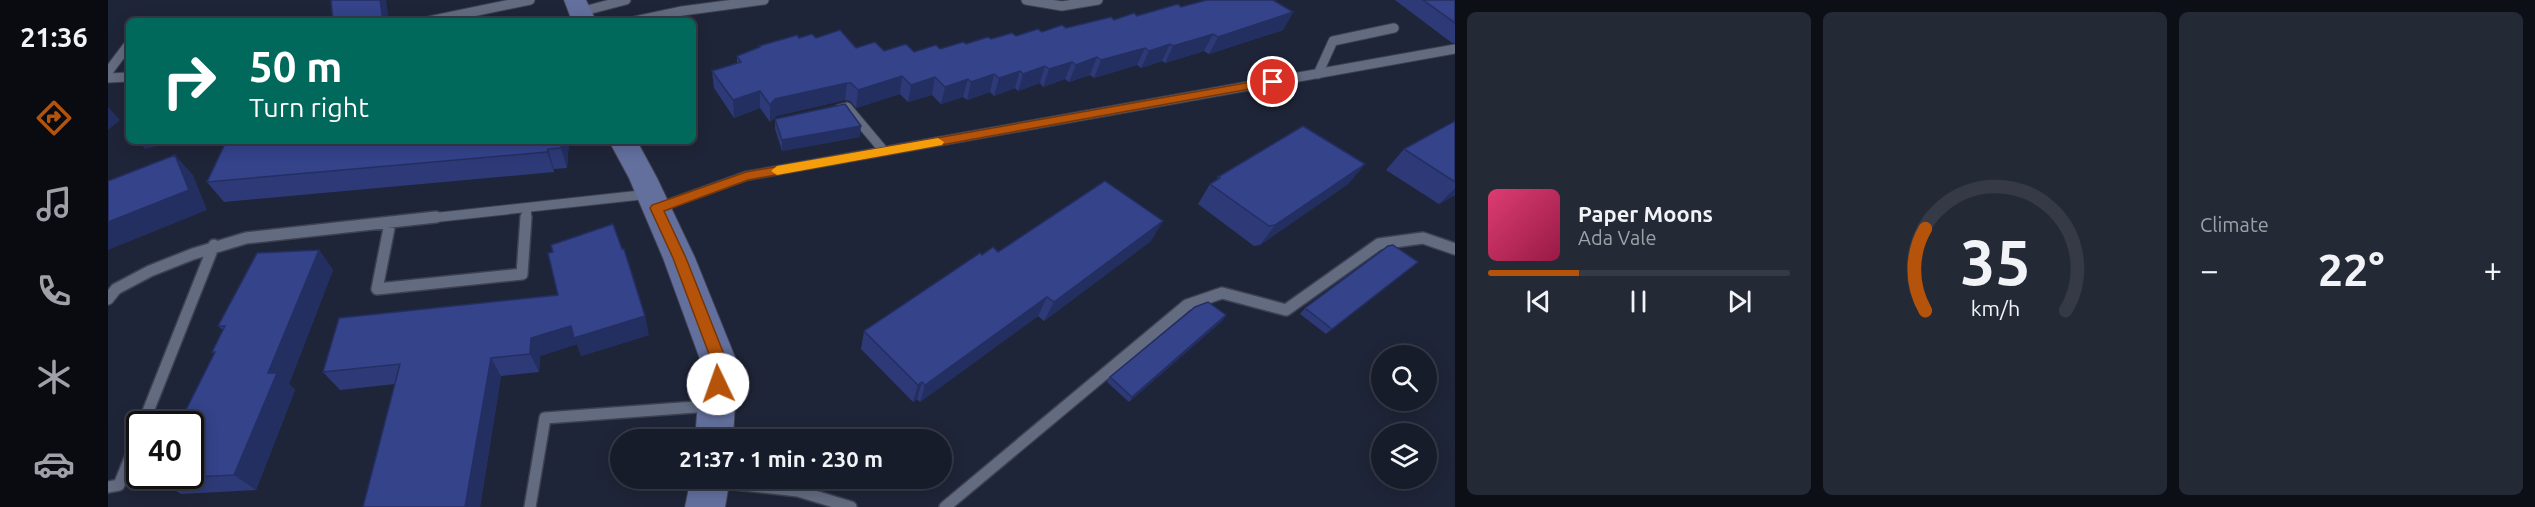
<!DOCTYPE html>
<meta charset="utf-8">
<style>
body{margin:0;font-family:Ubuntu,sans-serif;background:#242936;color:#f1f3f6;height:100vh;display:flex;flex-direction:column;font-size:22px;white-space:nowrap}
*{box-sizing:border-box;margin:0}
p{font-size:20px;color:#9ea1a8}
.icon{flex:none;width:33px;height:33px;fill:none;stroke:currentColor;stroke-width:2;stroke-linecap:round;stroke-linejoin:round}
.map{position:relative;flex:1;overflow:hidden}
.sheet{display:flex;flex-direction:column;gap:12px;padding:12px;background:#0d0f17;width:1080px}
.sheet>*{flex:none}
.top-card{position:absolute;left:18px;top:18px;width:570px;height:126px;border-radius:9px;box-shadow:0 3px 15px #0003,0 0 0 2px #363a47;background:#00695c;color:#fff;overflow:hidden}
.controls{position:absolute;left:1263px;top:345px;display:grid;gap:12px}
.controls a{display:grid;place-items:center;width:66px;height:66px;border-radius:50%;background:#171c2a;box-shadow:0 3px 15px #0003,0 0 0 2px #363a47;font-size:30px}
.speed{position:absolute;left:18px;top:411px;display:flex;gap:12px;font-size:30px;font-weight:700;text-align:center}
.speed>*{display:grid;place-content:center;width:78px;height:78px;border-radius:50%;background:#171c2a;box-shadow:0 3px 15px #0003,0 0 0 2px #363a47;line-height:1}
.speed .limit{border:3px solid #111;border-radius:9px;background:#fff;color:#111}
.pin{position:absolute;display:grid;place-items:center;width:51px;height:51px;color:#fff;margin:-26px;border:3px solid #fff;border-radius:50%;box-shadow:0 2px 6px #0007}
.me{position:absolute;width:66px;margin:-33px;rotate:357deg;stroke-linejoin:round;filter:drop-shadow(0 0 4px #0008)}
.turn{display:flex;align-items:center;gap:21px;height:126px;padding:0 24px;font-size:27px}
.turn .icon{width:78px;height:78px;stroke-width:2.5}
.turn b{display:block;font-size:42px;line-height:51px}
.big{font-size:45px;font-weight:700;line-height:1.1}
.sheet .tile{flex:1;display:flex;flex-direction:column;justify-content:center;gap:9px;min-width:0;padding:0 21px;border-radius:9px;background:#242936}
.sheet .dial{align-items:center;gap:0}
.dial svg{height:156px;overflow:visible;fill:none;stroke:#363a47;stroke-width:7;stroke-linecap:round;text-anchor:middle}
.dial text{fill:#f1f3f6;stroke:none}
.song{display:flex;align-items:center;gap:18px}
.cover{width:72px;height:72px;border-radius:9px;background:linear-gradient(135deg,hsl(340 70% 55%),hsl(340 70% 35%))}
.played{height:6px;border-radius:3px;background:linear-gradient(90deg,#b45309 30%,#363a47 30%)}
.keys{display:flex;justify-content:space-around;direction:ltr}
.heat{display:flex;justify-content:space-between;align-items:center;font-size:33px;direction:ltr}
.sheet .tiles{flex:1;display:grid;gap:12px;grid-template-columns:repeat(3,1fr)}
.trip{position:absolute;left:502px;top:429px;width:342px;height:60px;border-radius:30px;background:#171c2a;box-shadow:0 3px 15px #0003,0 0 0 2px #363a47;font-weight:700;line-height:60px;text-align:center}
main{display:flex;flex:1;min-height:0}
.menu{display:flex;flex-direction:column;width:108px;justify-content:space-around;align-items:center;background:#090b11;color:#9ea1a8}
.menu .icon{width:42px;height:42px}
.menu .on{color:#b45309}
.menu b{font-size:27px;color:#f1f3f6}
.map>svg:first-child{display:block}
</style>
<main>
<nav class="menu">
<b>21:36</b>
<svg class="icon on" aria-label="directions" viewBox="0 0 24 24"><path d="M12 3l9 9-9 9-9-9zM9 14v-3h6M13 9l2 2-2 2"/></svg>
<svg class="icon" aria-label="music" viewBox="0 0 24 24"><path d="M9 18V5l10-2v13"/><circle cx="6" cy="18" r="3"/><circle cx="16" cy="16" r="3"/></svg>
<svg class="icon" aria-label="phone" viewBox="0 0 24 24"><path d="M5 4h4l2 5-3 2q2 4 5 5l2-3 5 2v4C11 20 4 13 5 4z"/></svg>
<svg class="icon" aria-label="climate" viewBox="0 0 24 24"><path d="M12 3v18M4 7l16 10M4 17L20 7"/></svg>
<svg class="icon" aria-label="car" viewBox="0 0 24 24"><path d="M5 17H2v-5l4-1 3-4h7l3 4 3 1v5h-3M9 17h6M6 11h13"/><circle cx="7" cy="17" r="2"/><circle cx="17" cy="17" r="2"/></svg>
</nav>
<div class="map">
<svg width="1347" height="507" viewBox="0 0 1347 507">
<rect width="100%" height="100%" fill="#1f2538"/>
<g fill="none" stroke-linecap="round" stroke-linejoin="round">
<!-- lane-far1 casing -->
<g stroke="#3d4151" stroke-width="11">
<path id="lane-far1" d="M918,0l36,6 36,-6
M472,12l46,-12
M321,21l101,-21
M527,21l47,-10 82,-11
M0,72l21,-28
M1210,74l15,-33 61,-13
M0,78l21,-1
M731,109l8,-2 37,44
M549,208l89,-32 709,-127
M314,219l228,-25
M418,219l1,-11"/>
</g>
<!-- lane casing -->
<g stroke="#3d4151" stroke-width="14">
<path id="lane" d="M282,223l-13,66 145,-15 4,-57
M0,299l8,-10 34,-18 43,-17 53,-16 190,-21
M35,424l71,-179
M608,482l82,9 53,16
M0,487l11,-2 21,-52
M422,507l15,-89 164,-12
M837,507l242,-202 35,-12 64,17 93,-66 44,-6 32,11"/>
</g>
<!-- secondary casing -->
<g stroke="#3d4151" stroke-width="2">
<path id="secondary" d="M456,0h22l10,21h-24z
M501,141h28l20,37 38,80 42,104 -4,78h-38l6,-78 -38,-104 -34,-80z
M583,478h39l-5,29h-40z"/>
</g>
<!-- lane-far1 -->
<use href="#lane-far1" stroke="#636b81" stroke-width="9"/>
<!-- lane -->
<use href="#lane" stroke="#636b81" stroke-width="11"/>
<!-- secondary -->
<use href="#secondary" fill="#63709e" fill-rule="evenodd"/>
</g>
<!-- wall -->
<path fill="#2d3a77" d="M1287,0h60v43h-3z
M1073,7l112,5 -10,18 -74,24 -5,-3 -39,12 -3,-2 -21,7 -4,-3 -43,13 -4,-3 -21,7 -4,-3 -22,8 -3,-4 -22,8 -3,-3 -21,8 -4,-4 -23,8 -4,-3 -22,7 -9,-9 -24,7 -8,-8 -44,14 -6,-7 -5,-1 -69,16 -6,6 -10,-14 -26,10 -20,-30 -2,-17 25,-8v-7l22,-8v-2l40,-8h17l40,10 28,3 30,1 26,-3 51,-10 75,-11z
M667,119l85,18 -78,14 -7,-22z
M1347,121v74l-16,9 -53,-34 18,-21z
M461,141l-2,27 -13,1v3l-330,30 -17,-20z
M1257,164l-17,20 -88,61 -6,1 -56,-42 12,-20 6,-3 2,-4z
M1043,241l-107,80 -6,-5 -118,86 -3,-3 -4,3 -52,-53 3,-18 118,-76 16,-3z
M211,250l14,20 -44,114 6,6 -39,100 -75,4 -25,-15 34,-3 24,-123 -2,-1 11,-22 -5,-4z
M1310,262l-92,72 -26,-20 5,-6z
M1118,315l-4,6 -93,81 -22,-20 3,-5z
M541,335l-68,21 -4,-12 -37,12 -1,16 -38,4 -21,131h-117l32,-123 -55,6 -17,-18z"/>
<!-- shaded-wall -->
<path fill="#242f61" d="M272,0h6l3,21h-6z
M1185,12l-10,18 -74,24 9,-17z
M1105,34l-9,17 -39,12 8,-17z
M1062,44l-8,17 -21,7 8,-17z
M1037,48l-8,17 -43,13 7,-18z
M989,57l-7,18 -21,7 7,-17z
M964,62l-7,17 -22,8 6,-18z
M937,66l-5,17 -22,8 5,-17z
M912,71l-5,17 -21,8 5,-18z
M886,74l-4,18 -23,8 4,-18z
M794,76l-2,18 -44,14 2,-18z
M827,77l-3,18 -24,7 3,-17z
M860,79l-5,18 -22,7 4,-17z
M739,83l-2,17 -69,16 -6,6v-17l5,-6z
M652,91v17l-26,10 -1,-18z
M0,107l12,13 -12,10z
M753,126l-1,11 -78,14v-11z
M30,141h39l-32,8z
M453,141h8l-2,27 -6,-20z
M440,149l6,20v3l-7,-20z
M67,155l18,20 14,35 -99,40v-28z
M1257,164l-17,20 -88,61 15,-20z
M1347,188v7l-16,9z
M1055,221l-12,20 -107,80 10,-19z
M211,250l14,20 -44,114 6,6 -39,100 -22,-15 34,-102z
M1310,262l-6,5 -86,67 6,-5z
M939,297l-9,19 -118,86 5,-17z
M1118,315l-4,6 -93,81 3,-5z
M537,316l4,19 -68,21 -4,-12 -37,12 -1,16 -9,-18 1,-16 40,-12z
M383,358l10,18 -21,131h-15z
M814,382l-5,17 -4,3 5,-17z"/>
<!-- building -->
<path fill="#34438a" stroke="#242f61" stroke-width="1.5" d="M223,0h49l3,21h-50z
M1099,0h66l20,12 -75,25 -5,-3 -40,12 -3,-2 -21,7 -4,-3 -44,12 -4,-3 -21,8 -4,-3 -23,7 -4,-3 -22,8 -3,-3 -21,7 -5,-4 -23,8 -3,-3 -23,8 -10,-10 -24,8 -9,-9 -44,14 -7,-7h-4l-72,16 -5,6 -10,-14 -27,9 -21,-29 29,-9 -4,-6 23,-9 -1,-1 38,-11 2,3 13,-4 4,4 24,-8 16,18 19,-6 9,9 22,-7 8,8 22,-7 4,4 23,-7 3,2 22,-7 3,2 21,-6 4,3 22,-7 4,3 20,-7 4,3 45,-11 3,3 20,-7 3,3 41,-12 3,3z
M1315,0h32v23z
M737,104l16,22 -79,14 -7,-21z
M21,115v13l-2,1z
M1347,121v61l-51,-33z
M1195,126l62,38 -90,61 -6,1 -59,-42 10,-6 -2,-1z
M150,141h303v7l-13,1 -1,3 -340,30 18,-38z
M67,155l14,35 -81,32v-41z
M997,181l58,40 -109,81 -7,-5 -122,88 -3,-3 -4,3 -54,-54 116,-78 2,2 11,-8 5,5z
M505,224l9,25h2l21,67 -71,22 -3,-12 -40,12 -1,16 -39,4 -26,149h-102l37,-143 -77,8 16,-54 219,-23 -10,-42 5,-1 -2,-7z
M1285,245l25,17 -86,67 -27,-21 83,-62z
M211,250l-51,123h9l-43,102 -78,4 2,-3h32v-52h-11l36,-72h-3l13,-26h-7l39,-73z
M1100,302l18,13 -94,82 -22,-20 85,-70z"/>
<!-- route -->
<path fill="#b45309" stroke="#753606" stroke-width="1.5" d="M1165,78l4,1v5l-529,96 -84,31 22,47 41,104 -4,27 -5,2 -6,-2 -2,-5 2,-22 -39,-104 -23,-50 2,-3 94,-33z"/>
<!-- slow -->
<path fill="#f59e0b" d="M830,138l6,4 -2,3 -165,30 -6,-4 6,-5z"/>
</svg>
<div class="controls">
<a><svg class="icon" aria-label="search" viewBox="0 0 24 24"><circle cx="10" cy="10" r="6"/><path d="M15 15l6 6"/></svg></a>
<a><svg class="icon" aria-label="layers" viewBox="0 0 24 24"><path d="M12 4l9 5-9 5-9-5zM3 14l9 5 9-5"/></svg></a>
</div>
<div class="speed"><div class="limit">40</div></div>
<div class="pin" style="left:1165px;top:82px;background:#d93025"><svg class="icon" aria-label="arrive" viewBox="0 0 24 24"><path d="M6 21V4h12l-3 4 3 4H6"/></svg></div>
<svg class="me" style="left:610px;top:384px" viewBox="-20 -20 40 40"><circle r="19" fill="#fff"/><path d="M0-13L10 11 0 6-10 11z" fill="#b45309"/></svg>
<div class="trip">21:37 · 1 min · 230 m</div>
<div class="top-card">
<div class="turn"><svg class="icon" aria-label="right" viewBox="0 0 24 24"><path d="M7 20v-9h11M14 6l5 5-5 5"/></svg><div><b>50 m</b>Turn right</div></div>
</div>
</div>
<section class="sheet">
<div class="tiles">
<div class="tile">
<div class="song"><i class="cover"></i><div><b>Paper Moons</b><p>Ada Vale</p></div></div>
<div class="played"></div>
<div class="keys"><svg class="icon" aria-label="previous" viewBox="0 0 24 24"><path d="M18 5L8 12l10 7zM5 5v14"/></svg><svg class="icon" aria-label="pause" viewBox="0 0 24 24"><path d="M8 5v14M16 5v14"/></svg><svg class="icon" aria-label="next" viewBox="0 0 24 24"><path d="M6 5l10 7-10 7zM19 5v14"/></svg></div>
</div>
<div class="tile dial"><svg viewBox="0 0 100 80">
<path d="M14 69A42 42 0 1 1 86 69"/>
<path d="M14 69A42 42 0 0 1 14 27" stroke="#b45309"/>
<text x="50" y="56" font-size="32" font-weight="700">35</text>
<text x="50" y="72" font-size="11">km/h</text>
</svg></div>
<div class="tile"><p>Climate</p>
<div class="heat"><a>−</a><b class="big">22°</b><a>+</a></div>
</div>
</div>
</section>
</main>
